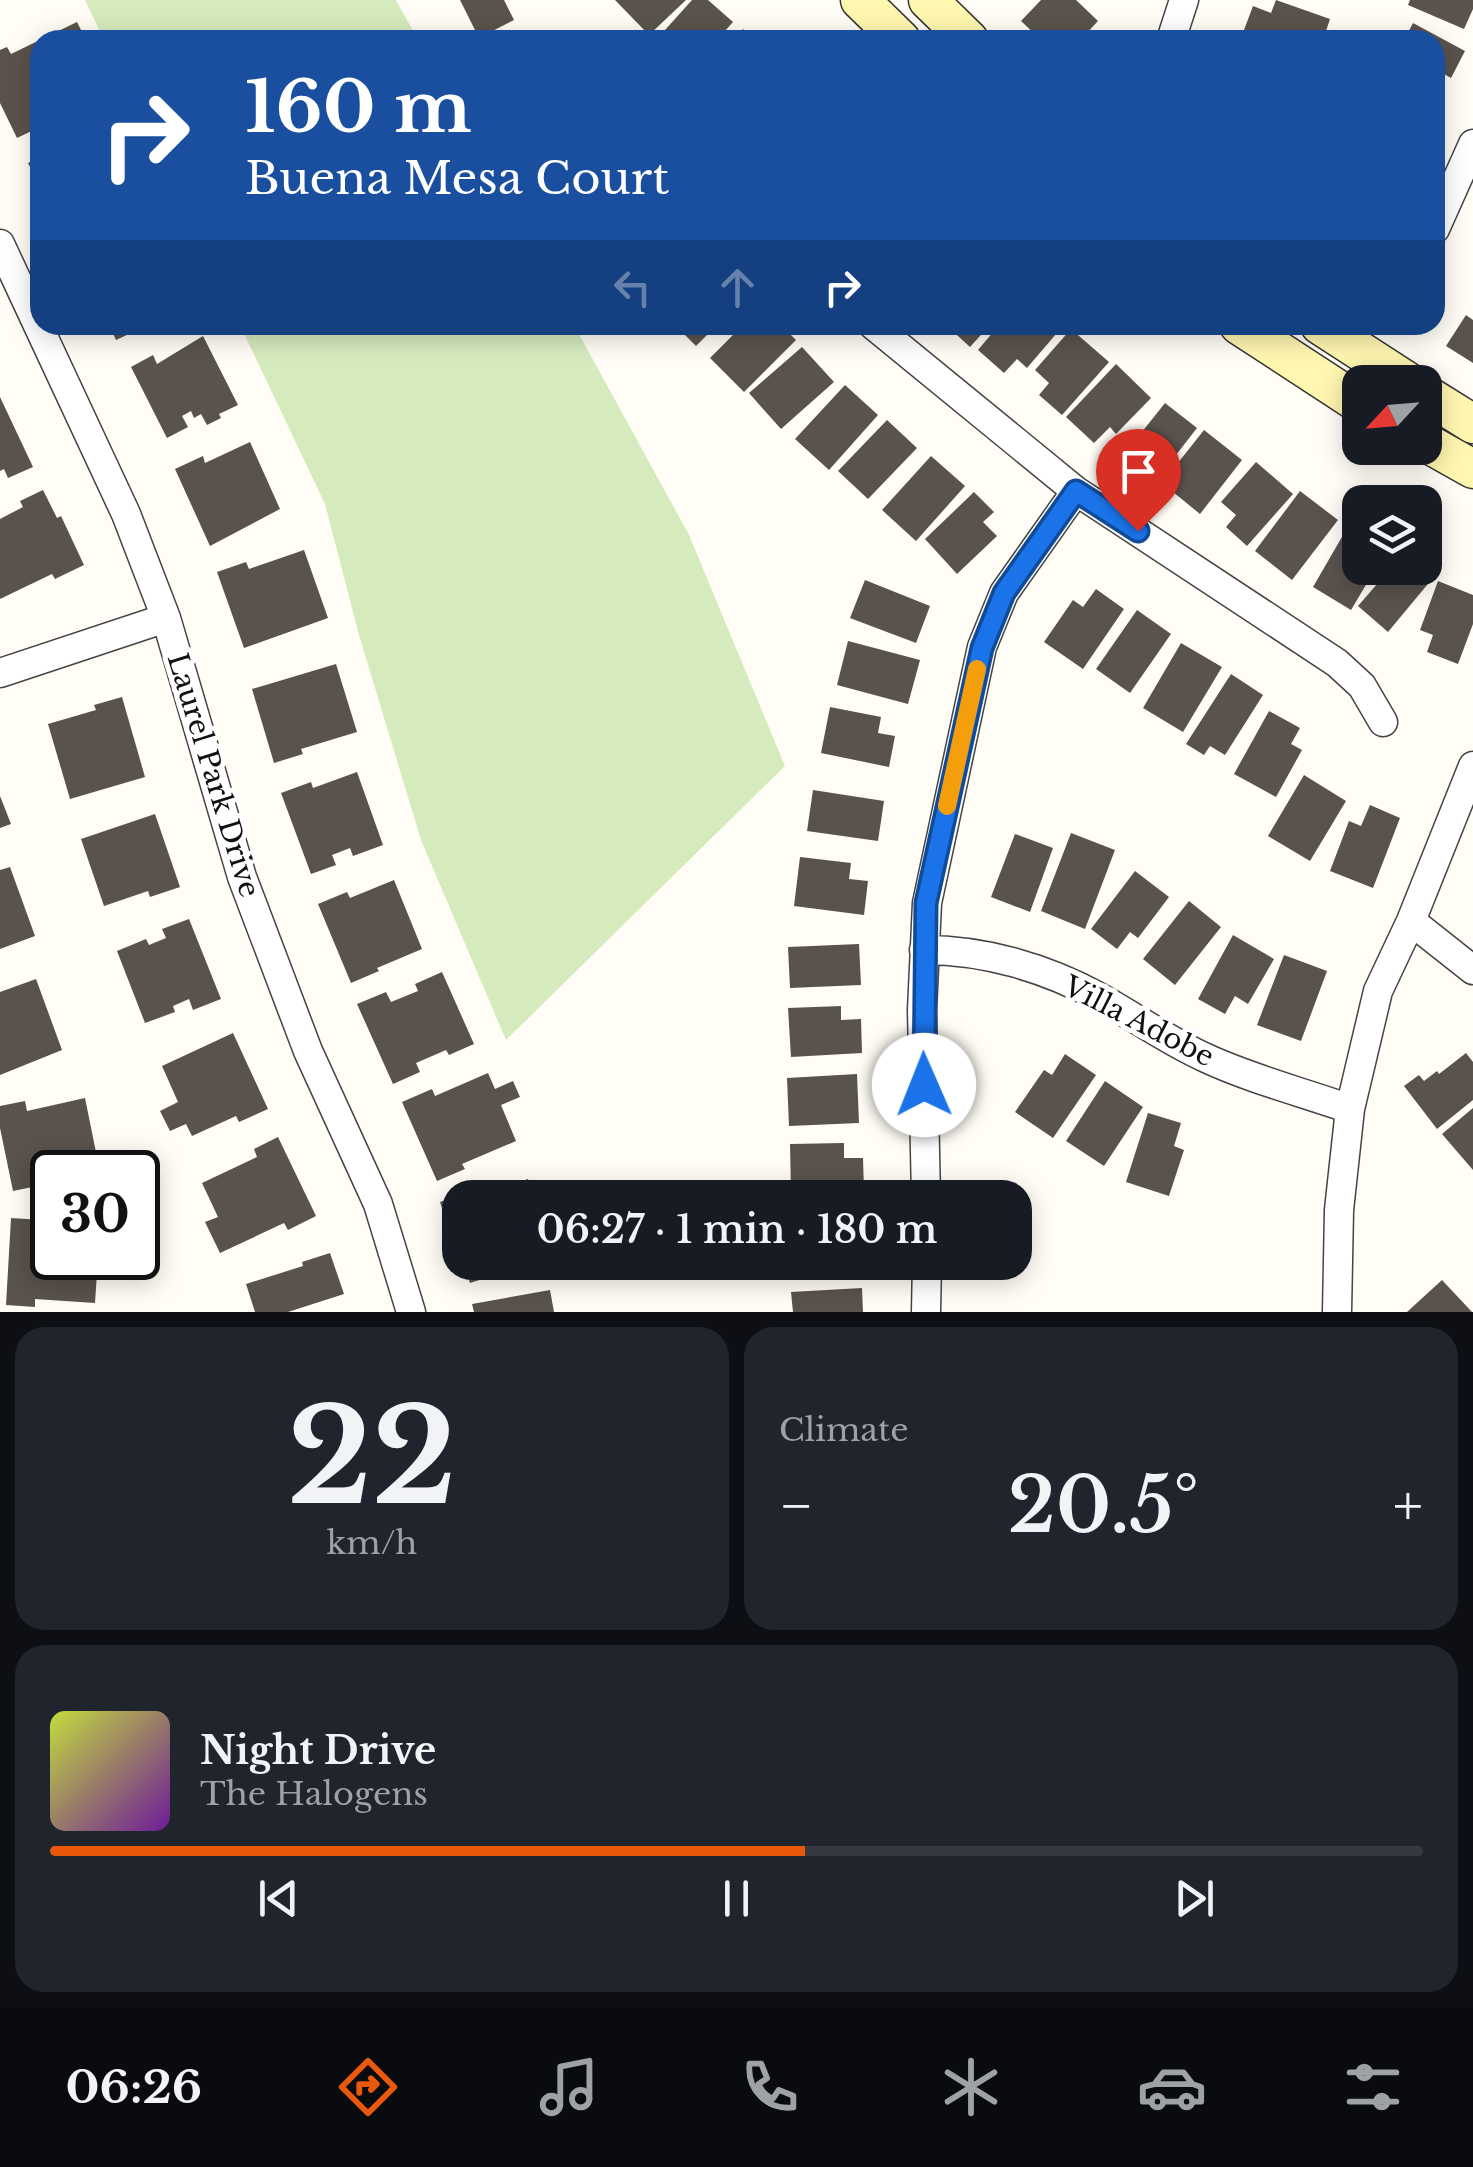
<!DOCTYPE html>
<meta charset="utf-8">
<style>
body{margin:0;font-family:"Libre Baskerville",serif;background:#20242c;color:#f1f3f6;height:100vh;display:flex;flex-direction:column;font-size:38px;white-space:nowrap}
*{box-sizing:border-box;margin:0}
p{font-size:32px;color:#9ea1a6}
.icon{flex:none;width:55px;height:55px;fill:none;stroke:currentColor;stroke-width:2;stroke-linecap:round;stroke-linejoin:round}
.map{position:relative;height:1312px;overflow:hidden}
.side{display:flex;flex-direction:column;gap:15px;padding:15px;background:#0d0f14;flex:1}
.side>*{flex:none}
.banner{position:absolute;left:30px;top:30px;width:1415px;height:305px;border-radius:30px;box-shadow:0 5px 25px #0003;background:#1a4fa0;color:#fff;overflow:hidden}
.needle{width:65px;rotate:244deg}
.controls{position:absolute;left:1342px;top:365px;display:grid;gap:20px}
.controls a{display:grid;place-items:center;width:100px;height:100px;border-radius:20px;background:#171b24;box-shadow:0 5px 25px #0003;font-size:50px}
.speed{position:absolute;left:30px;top:1150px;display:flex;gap:20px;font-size:50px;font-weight:700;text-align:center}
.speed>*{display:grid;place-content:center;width:130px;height:130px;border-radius:50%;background:#171b24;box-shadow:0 5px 25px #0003;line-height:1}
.speed .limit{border:5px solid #111;border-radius:15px;background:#fff;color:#111}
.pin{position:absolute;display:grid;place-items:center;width:85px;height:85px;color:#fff;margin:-102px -42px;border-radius:50% 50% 50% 0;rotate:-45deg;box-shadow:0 0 10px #0007}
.pin .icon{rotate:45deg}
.me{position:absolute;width:110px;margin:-55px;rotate:359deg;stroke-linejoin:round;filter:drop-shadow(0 0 8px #0008)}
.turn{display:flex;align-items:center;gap:35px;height:210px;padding:0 50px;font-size:45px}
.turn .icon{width:130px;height:130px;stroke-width:2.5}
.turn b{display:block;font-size:70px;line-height:85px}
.lanes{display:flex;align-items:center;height:95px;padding:0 50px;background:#0003;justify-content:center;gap:50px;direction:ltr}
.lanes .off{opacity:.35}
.big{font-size:75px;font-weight:600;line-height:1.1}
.side .widget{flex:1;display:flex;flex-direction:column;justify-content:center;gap:15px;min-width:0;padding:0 35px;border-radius:30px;background:#20242c}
.side .dial{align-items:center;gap:0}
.dial b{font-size:130px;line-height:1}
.song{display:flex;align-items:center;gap:30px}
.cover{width:120px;height:120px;border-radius:15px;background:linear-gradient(135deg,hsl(70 70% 55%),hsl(280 70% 35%))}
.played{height:10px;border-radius:5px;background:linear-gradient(90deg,#ea580c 55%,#363941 55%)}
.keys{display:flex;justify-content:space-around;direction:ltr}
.heat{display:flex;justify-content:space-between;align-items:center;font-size:55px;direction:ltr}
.side .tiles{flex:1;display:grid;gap:15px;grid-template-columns:1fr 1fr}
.widget:last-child{grid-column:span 2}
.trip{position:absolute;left:442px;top:1180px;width:590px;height:100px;border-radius:30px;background:#171b24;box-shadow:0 5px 25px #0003;font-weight:600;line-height:100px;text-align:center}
.tabs{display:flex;height:160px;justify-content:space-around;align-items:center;background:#090b0e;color:#9ea1a6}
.tabs .icon{width:70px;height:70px}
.tabs .on{color:#ea580c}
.tabs b{font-size:45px;color:#f1f3f6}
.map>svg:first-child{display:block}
</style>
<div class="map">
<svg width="1473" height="1312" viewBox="0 0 1473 1312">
<rect width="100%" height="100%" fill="#fffdf5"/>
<!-- green -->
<path fill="#d5ebbd" d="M85,0h311l22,40h-314z
M240,325h334l115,210 96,231 -279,274 -85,-200 -62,-205 -34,-131z"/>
<!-- building -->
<path fill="#5a524d" d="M460,0h44l10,20 -35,18z
M615,0h71l-37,35z
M692,0h16l25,22 -16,18h-61z
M1041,0h35l22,21 -14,15 4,4h-47l-20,-19z
M1276,0l54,19 -7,21 -82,-2 12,-32 18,7z
M1410,0h63v9l-9,20 -56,-24z
M77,22l9,18h-46v87l-23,11 -17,-35v-53l7,-3 4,7z
M1413,23l52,28 -14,27 -16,-9v-29h-31z
M743,29l10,11h-21z
M40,157v30l-12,-24z
M1466,315l7,5v43l-27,-17z
M109,325h32l1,3 -26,12z
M675,325h42l-21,21z
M743,325h7l6,6 6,-6h19l15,15 -52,52 -34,-34z
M946,325h44l-20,22z
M999,325h61l2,2 -35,41 -10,-9 -13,14 -26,-23z
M1071,329l38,33 -47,53 -23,-20 10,-12 -14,-13z
M203,336l35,69 -19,9 2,4 -14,7 -6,-11 -7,4 -3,-7 -9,5 6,11 -21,11 -36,-71 22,-12 4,9z
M802,347l32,35 -53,47 -32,-36z
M1116,364l35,34 -35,36 -6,-7 -16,16 -28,-26z
M845,385l33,30 -49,55 -34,-31z
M0,397l33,70 -25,11 -4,-9 -4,2z
M1165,403l32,25 -42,54 -33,-25z
M887,420l30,28 -49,51 -30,-28z
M1204,430l38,30 -42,54 -38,-31z
M250,442l30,67 -70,37 -35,-77 28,-13 2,7z
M931,456l34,30 -49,55 -34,-31z
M1256,462l37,32 -46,52 -21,-19 10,-12 -15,-13z
M43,490l14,28 4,-2 23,49 -29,14 -3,-5 -52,25v-80l23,-12 -3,-6z
M1300,491l38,29 -46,60 -37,-29z
M974,492l20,20 -11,10 14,14 -40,38 -32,-35z
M1350,523l10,6v39h16l-25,42 -38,-23z
M304,550l24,68 -84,30 -27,-76 29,-10 3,7z
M1391,568h28l13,11 -44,53 -30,-26z
M865,580l65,26 -14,37 -66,-25z
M1438,581l35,14v29l-15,40 -31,-12 6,-17 -13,-5z
M1096,589l28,20 -41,60 -39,-27 29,-42 10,7z
M1137,610l34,24 -41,59 -34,-24z
M848,641l72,19 -12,44 -71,-19z
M1181,643l41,24 -39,65 -40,-24z
M336,664l21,68 -56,17 2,5 -29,9 -22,-74z
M1231,674l32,21 -38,60 -15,-9 -6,9 -18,-11z
M122,697l23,80 -75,22 -22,-75 48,-14 -2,-5z
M830,707l51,10 -3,16 17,3 -6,31 -68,-14z
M1269,711l31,17 -9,16 11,6 -26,47 -42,-23z
M357,772l26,73 -30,11 -3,-8 -18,7 4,10 -25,9 -30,-81 30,-11 2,6z
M1304,775l42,26 -36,60 -42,-25z
M813,790l71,11 -6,40 -71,-10z
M0,796l11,28 -11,4z
M1370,805l30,13 -27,70 -43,-17 19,-50 12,5z
M155,814l25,73 -30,10 -2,-6 -44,15 -23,-67z
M1071,833l44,17 -30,79 -44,-18z
M1015,834l38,14 -23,64 -39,-15z
M800,857l51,6 -2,16 19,2 -4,34 -70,-9z
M10,867l25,69 -35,13v-79z
M1135,871l34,26 -31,41 -8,-6 -13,17 -26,-20z
M394,880l28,69 -45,19 2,3 -28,12 -33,-79 29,-12 3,6z
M1189,901l32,26 -46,58 -32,-26z
M189,919l32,80 -28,11 -4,-11 -16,7 2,6 -30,11 -28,-72 29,-12 3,6 17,-7 -4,-9z
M1233,935l41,24 -26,45 -13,-8 -10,18 -27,-15z
M859,944l2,41 -71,3 -2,-41z
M1284,955l43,16 -26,70 -44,-16z
M442,972l32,72 -25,11 -3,-5 -30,13 4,9 -27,12 -36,-80 29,-12 5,10 27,-11 -3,-7z
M36,979l26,71 -62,25v-83z
M841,1006v14l20,-1 1,34 -71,4 -3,-49z
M233,1033l35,76 -29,13 -3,-6 -44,20 -6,-12 -16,7 -10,-20 18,-9 -16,-36z
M1466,1053l7,9v38l-36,29 -33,-43 15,-11 5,6 13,-10 2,3z
M1065,1054l31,21 -43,63 -38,-26 29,-42 8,5z
M488,1073l7,16 18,-8 7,16 -19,8 15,36 -54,23 3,5 -28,12 -35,-79 30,-13 3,7z
M857,1074l2,49 -70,3 -2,-48z
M1105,1081l38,26 -39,59 -38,-25z
M85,1098l14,69 -47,5v4l-12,3 2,6 -29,6 -13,-63v-22l25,-5 2,10z
M1473,1108v62l-31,-36z
M1148,1113l33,10 -7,23 10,4 -15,46 -43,-14z
M278,1137l38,79 -28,14 -4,-7 -64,30 -15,-31 13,-5 -16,-34 55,-26 -3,-8z
M844,1143v15h19l1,33 -73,2 -1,-49z
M528,1179l6,19h-41l12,-5 -2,-6z
M472,1191l3,7h-15l-1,63 -19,-59z
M11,1218l32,2 -1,10h10v28h46l-3,45 -60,-4v8l-29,-2z
M330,1253l14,41 -56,18h-33l-9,-28 57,-18 -1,-4z
M463,1262h47v1l-17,6 2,6 -25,8z
M794,1262h50v4l-50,2z
M1442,1280l30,32h-65z
M862,1288l1,24h-70l-2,-20z
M550,1290l4,22h-80l-2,-8z"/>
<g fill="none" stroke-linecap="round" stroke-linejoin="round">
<!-- minor casing -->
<g stroke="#444" stroke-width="31">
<path id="minor" d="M1171,40l13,-40
M1435,229l38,-85
M0,244l126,270 40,104 76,259 66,174 70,153 33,108
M873,325l203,166 261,172 25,23 21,36
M0,673l166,-55
M1411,921l62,49
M924,950c61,0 122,18 175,47 36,20 69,44 107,61 45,21 96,34 144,51
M926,1198l-4,-188 5,-107 55,-256 22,-54 72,-102
M926,1312l1,-50
M1337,1312l2,-102 11,-101 28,-118 33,-70 62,-155"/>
</g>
<!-- secondary casing -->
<g stroke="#333" stroke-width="41">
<path id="secondary" d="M860,0l41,40
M928,0l41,40
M1239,325l121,79
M1320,325l88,57
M1425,394l48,30
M1425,442l48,27"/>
</g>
<!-- minor -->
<use href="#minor" stroke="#fff" stroke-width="28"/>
<!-- secondary -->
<use href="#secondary" stroke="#fff6b0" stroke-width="38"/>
</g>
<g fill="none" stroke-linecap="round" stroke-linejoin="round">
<!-- route casing -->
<g stroke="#114b97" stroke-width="25">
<path id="route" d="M924,1085l2,-182 56,-255 22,-55 72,-102 62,40"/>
</g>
<!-- route -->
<use href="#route" stroke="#1a73e8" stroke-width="18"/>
<!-- slow -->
<path stroke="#f59e0b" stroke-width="18" d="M947,806l30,-137"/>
</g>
<g text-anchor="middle" stroke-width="10" stroke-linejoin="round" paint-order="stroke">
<!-- street labels -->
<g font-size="28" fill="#111" stroke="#fff">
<text transform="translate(214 775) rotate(73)" y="10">Laurel Park Drive</text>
<text transform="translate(1139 1021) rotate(27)" y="10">Villa Adobe</text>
</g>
</g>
</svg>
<div class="controls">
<a><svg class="needle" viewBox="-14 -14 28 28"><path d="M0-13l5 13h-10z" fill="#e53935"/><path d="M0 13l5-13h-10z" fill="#9ea1a6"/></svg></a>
<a><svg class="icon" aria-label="layers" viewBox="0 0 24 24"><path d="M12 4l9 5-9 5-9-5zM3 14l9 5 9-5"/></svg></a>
</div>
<div class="speed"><div class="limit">30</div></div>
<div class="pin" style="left:1138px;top:531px;background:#d93025"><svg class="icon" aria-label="arrive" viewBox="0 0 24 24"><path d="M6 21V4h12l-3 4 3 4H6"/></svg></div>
<svg class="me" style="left:924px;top:1085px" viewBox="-20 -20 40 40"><circle r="19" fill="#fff"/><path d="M0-13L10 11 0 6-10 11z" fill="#1a73e8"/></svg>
<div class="trip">06:27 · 1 min · 180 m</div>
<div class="banner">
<div class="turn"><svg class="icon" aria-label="right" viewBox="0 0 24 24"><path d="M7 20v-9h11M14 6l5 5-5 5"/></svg><div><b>160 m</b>Buena Mesa Court</div></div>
<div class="lanes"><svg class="icon off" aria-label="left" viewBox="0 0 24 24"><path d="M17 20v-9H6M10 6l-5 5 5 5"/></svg><svg class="icon off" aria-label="ahead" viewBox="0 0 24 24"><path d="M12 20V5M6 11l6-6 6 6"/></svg><svg class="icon" aria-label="right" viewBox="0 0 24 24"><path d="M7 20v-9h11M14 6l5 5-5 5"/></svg></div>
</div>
</div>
<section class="side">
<div class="tiles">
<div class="widget dial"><b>22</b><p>km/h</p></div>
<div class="widget"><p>Climate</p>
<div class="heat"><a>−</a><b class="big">20.5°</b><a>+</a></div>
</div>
<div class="widget">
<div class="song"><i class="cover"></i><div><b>Night Drive</b><p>The Halogens</p></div></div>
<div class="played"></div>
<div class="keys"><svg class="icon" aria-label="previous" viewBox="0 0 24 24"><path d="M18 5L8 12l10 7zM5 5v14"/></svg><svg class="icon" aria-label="pause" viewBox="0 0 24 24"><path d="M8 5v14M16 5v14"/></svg><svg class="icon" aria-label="next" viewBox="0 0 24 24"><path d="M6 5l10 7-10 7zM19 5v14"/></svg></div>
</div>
</div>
</section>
<nav class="tabs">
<b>06:26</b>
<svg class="icon on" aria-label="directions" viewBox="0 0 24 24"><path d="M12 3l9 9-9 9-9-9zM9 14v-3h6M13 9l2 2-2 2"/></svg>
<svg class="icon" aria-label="music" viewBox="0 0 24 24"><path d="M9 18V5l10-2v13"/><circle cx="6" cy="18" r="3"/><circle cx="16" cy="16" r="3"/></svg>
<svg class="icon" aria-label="phone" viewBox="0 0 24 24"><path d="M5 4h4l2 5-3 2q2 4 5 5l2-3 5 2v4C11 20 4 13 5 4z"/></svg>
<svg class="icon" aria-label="climate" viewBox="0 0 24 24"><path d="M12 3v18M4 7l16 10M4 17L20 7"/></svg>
<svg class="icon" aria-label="car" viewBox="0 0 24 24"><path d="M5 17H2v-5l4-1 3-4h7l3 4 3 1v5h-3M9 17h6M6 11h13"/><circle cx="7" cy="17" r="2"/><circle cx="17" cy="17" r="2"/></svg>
<svg class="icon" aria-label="filters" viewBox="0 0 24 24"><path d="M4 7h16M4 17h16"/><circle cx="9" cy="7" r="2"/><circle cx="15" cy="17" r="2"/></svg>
</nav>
